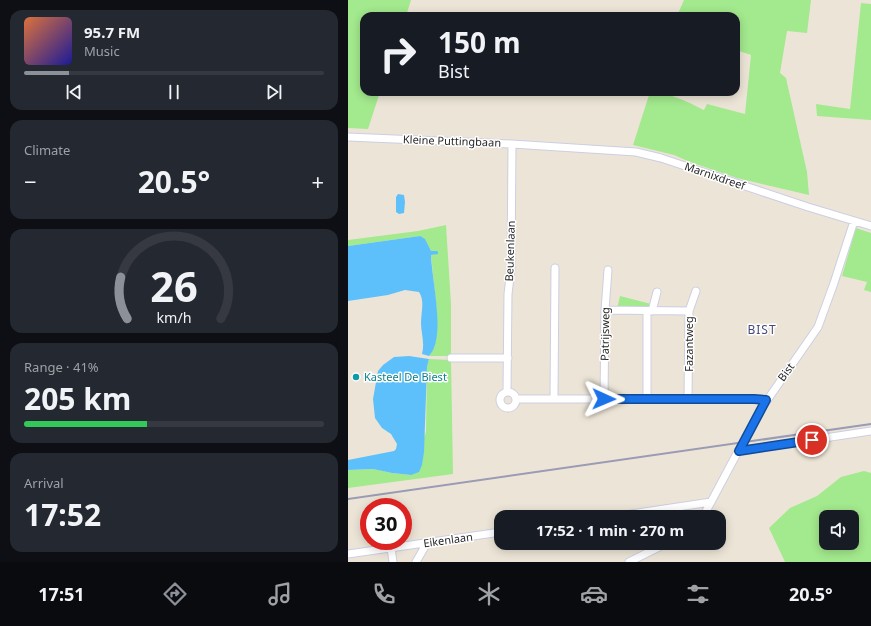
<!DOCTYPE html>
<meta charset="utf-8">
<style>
body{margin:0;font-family:"Noto Sans",sans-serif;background:#242831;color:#f1f3f6;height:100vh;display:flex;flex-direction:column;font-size:15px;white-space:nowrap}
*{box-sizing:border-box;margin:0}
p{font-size:13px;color:#9ea1a6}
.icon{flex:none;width:22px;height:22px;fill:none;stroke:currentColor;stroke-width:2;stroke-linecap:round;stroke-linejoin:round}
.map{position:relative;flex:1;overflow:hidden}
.side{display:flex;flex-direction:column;gap:10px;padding:10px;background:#0d0f14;width:348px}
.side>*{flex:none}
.banner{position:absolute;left:12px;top:12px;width:380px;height:84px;border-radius:12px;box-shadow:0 2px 10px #0003;background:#171b24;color:#f1f3f6;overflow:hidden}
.fabs{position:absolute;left:471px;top:510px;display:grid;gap:8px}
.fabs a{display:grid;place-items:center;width:40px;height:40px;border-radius:8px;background:#171b24;box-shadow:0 2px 10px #0003;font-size:20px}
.speed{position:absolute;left:12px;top:498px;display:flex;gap:8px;font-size:20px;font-weight:700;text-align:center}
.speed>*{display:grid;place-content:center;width:52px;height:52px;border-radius:50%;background:#171b24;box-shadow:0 2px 10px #0003;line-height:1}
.speed .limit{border:6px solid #d22;background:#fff;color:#111}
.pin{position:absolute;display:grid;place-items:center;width:34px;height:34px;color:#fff;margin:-17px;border:2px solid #fff;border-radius:50%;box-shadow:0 1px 4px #0007}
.me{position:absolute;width:44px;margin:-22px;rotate:91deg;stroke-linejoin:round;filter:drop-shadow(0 0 3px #0008)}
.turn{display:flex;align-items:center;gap:14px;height:84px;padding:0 12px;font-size:18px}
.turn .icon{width:52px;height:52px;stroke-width:2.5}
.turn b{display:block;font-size:28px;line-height:34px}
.big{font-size:30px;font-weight:700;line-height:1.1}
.side .widget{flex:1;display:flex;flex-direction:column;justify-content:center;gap:6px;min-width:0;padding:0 14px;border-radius:12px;background:#242831}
.side .dial{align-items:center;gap:0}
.dial svg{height:104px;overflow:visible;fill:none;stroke:#363941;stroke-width:7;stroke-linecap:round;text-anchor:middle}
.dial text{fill:#f1f3f6;stroke:none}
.song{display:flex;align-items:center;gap:12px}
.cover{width:48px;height:48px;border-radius:6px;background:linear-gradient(135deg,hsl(20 70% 55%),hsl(240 70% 35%))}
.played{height:4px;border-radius:2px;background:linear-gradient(90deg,#8c9099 15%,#363941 15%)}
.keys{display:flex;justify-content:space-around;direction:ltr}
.heat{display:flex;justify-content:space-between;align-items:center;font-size:22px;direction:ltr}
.charge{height:6px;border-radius:3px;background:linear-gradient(90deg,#34c759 41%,#363941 0)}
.trip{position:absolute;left:146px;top:510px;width:232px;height:40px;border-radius:12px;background:#171b24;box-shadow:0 2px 10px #0003;font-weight:700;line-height:40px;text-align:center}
.menu{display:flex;height:64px;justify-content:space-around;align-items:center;background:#090b0e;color:#9ea1a6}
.menu .icon{width:28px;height:28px}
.menu .active{color:#8c9099}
.menu b{font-size:18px;color:#f1f3f6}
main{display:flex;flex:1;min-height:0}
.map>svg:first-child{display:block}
</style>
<main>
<section class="side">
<div class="widget">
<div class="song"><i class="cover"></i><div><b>95.7 FM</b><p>Music</p></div></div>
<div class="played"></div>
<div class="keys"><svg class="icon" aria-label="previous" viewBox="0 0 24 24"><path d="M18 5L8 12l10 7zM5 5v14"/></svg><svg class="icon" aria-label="pause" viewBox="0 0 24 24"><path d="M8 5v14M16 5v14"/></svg><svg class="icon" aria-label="next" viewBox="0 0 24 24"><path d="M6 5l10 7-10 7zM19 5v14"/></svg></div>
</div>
<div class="widget"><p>Climate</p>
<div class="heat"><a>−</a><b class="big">20.5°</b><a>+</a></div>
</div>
<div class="widget dial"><svg viewBox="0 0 100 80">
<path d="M14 69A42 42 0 1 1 86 69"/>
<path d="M14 69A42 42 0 0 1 9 37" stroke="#8c9099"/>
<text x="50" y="56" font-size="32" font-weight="700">26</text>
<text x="50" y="72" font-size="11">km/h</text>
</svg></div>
<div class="widget"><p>Range · 41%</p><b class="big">205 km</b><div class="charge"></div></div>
<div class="widget"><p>Arrival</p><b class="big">17:52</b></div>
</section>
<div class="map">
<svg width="523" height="562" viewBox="0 0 523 562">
<rect width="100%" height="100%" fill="#ece5d7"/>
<!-- green -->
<path fill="#a3e98d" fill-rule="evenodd" d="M0,0h63l-5,16h-42v76h16l-12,37 -20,-1z
M336,0h127l-4,33 -20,-2 -7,42 6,5 21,94 2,23 -72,-17 -47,-16 -16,-7 -41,-10 17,-53c18,0 38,10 54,18l3,-6 38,10 6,-59 -15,-5v-34h-59z
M513,3l10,1v116l-54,-4 -1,-12 34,5z
M98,225l5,79v52h-22l5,-8 2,-9 1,-26 -6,-58 5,-1 -2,-3h-3c-4,-5 -7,-10 -11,-15l-72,10v-6l70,-9z
M508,228l15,5v59l-7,-2 3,-8 -25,-6z
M272,296l31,8 -1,4 -33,1z
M81,359l22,1 2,114 -105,14v-18l25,-1 19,4 19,2 15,-43 1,-65z
M516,471l7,2v89h-86l-16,-34 21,-20 27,-12 24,-19zM478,517h26v26h-26z"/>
<!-- water -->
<path fill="#5ec0fa" d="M50,194l6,1 1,7 -1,11 -5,1 -3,-2v-15z
M72,236l5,3 6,12h6l1,1v2l-7,1c1,25 12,70 3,93 -1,3 -3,5 -5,8l-7,-2c3,-11 -1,-21 -1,-31 0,-11 4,-22 -2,-31l-14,-2 -17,5 -40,6v-55z
M61,356l20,3 -2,8 -3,85 -2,13 -3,7 -8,3 -19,-2 -19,-4 -25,1v-10l46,-9 2,-2 1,-5 -6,-10 -9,-6 -7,-10 -2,-19 5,-28 5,-6 11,-8z"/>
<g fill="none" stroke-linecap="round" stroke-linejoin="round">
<!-- minor casing -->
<g stroke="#cccee3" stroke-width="9">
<path id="minor" d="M0,137l164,7 124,8 25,6 147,49 63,19
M257,310l84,1
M304,311l5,-19
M103,358h57
M159,391l1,-97 3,-25 1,-125
M152 400a8 8 0 1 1 16 0a8 8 0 1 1-16 0Z
M206,398l1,-130
M168,399h238l12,2
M256,399l1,-89 3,-40
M299,399v-88
M340,399l1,-88 7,-20
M391,451l132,-20
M263,517l100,-15
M355,517l56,-105 59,-85 16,-44 20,-62
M43,548l2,14
M0,554l153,-22
M68,562l11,-19
M281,562l38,-19"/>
</g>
<!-- minor -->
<use href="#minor" stroke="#fff" stroke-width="7"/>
<!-- rail -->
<path stroke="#9a9bb4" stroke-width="2" d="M0,499l523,-75"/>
</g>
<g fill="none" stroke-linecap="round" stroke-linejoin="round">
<!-- route casing -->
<g stroke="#114b97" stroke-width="10">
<path id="route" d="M256,399h150l12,1 -27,51 73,-11"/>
</g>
<!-- route -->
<use href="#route" stroke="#1a73e8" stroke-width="7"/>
</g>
<!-- markers -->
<circle fill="#0f9aa8" stroke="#fff" stroke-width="1.5" cx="8" cy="377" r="4"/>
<g text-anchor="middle" stroke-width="3" stroke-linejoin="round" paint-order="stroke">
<!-- street labels -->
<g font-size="11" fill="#282828" stroke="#fff">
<text transform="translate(104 141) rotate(2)" y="4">Kleine Puttingbaan</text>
<text transform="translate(367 176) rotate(19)" y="4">Marnixdreef</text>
<text transform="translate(162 251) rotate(-88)" y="4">Beukenlaan</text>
<text transform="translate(257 334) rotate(-89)" y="4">Patrijsweg</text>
<text transform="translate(341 344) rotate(-90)" y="4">Fazantweg</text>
<text transform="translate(438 372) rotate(-54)" y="4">Bist</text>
<text transform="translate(100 540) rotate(-8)" y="4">Eikenlaan</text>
</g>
<!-- culture labels -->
<g font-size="11" fill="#0d838f" stroke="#fff" text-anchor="start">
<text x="16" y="381">Kasteel De Biest</text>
</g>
<!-- neighbourhood labels -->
<g font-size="12" letter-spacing="1" fill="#44487c" stroke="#fff">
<text x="414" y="334">BIST</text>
</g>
</g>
</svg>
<div class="fabs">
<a><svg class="icon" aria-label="sound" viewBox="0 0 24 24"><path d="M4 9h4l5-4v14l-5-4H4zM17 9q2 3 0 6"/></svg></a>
</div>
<div class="speed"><div class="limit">30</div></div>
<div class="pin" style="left:464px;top:440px;background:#d93025"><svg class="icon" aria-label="arrive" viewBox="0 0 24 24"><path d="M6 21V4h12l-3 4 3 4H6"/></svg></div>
<svg class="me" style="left:256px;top:399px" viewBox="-20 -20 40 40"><path d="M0-17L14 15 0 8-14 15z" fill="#1a73e8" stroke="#fff" stroke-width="4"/></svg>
<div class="trip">17:52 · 1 min · 270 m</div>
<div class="banner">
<div class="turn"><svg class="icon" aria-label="right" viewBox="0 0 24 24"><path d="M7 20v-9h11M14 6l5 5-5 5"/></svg><div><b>150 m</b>Bist</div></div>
</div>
</div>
</main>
<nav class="menu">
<b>17:51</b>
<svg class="icon active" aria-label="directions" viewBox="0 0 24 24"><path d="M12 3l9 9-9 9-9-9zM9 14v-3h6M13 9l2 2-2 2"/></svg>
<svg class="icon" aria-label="music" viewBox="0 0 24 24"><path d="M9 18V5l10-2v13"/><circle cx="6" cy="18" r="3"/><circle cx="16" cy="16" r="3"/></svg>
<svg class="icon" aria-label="phone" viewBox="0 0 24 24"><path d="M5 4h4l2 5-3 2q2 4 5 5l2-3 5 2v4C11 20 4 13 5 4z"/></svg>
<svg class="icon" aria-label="climate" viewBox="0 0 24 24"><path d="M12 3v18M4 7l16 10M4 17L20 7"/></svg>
<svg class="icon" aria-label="car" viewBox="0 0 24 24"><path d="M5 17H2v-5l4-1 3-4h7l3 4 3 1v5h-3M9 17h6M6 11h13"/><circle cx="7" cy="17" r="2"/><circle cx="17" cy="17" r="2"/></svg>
<svg class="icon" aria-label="filters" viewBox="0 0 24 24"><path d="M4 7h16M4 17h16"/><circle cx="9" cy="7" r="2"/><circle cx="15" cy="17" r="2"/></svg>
<b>20.5°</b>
</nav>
